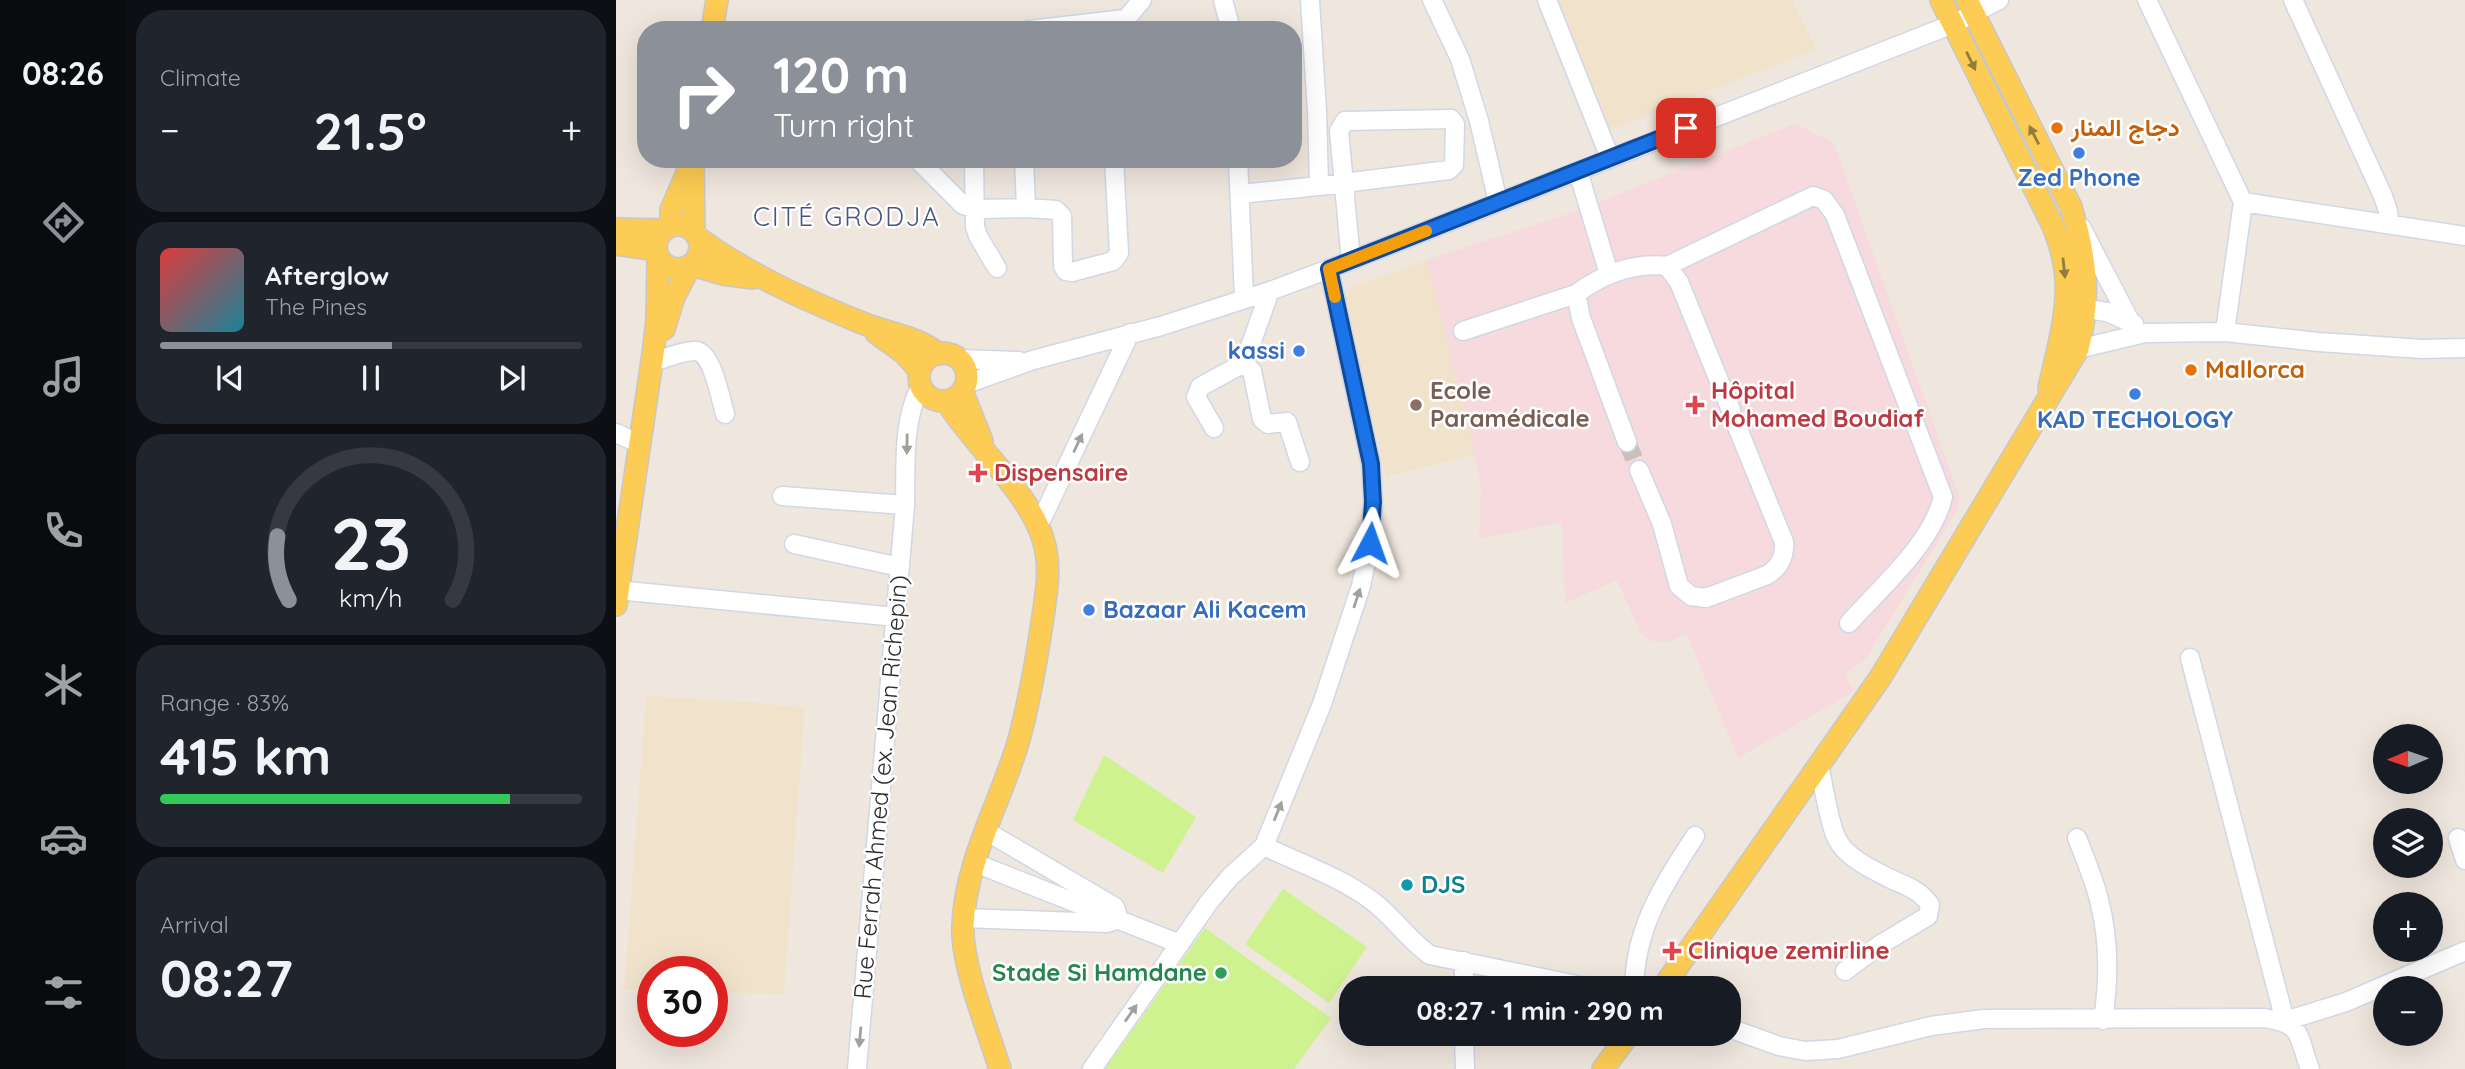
<!DOCTYPE html>
<meta charset="utf-8">
<style>
body{margin:0;font-family:Quicksand,Vazirmatn,sans-serif;background:#20242c;color:#f1f3f6;height:100vh;display:flex;flex-direction:column;font-size:26px;white-space:nowrap}
*{box-sizing:border-box;margin:0}
p{font-size:23px;color:#9ea1a6}
.icon{flex:none;width:38px;height:38px;fill:none;stroke:currentColor;stroke-width:2;stroke-linecap:round;stroke-linejoin:round}
.map{position:relative;flex:1;overflow:hidden}
.sheet{display:flex;flex-direction:column;gap:10px;padding:10px;background:#0d0f14;width:490px}
.sheet>*{flex:none}
.banner{position:absolute;left:21px;top:21px;width:665px;height:147px;border-radius:28px;box-shadow:0 7px 28px #0002;background:#8c9099;color:#fff;overflow:hidden}
.needle{width:46px;rotate:268deg}
.buttons{position:absolute;left:1757px;top:724px;display:grid;gap:14px}
.buttons a{display:grid;place-items:center;width:70px;height:70px;border-radius:50%;background:#171b24;box-shadow:0 7px 28px #0002;font-size:35px}
.speed{position:absolute;left:21px;top:956px;display:flex;gap:14px;font-size:35px;font-weight:700;text-align:center}
.speed>*{display:grid;place-content:center;width:91px;height:91px;border-radius:50%;background:#171b24;box-shadow:0 7px 28px #0002;line-height:1}
.speed .limit{border:10px solid #d22;background:#fff;color:#111}
.pin{position:absolute;display:grid;place-items:center;width:60px;height:60px;color:#fff;margin:-30px;border-radius:14px;box-shadow:0 4px 10px #0006}
.me{position:absolute;width:77px;margin:-38px;rotate:4deg;stroke-linejoin:round;filter:drop-shadow(0 0 5px #0008)}
.turn{display:flex;align-items:center;gap:24px;height:147px;padding:0 21px;font-size:32px}
.turn .icon{width:91px;height:91px;stroke-width:2.5}
.turn b{display:block;font-size:49px;line-height:60px}
.big{font-size:52px;font-weight:800;line-height:1.1}
.sheet .tile{flex:1;display:flex;flex-direction:column;justify-content:center;gap:10px;min-width:0;padding:0 24px;border-radius:28px;background:#20242c}
.sheet .dial{align-items:center;gap:0}
.dial svg{height:182px;overflow:visible;fill:none;stroke:#363941;stroke-width:7;stroke-linecap:round;text-anchor:middle}
.dial text{fill:#f1f3f6;stroke:none}
.song{display:flex;align-items:center;gap:21px}
.cover{width:84px;height:84px;border-radius:10px;background:linear-gradient(135deg,hsl(0 70% 55%),hsl(190 70% 35%))}
.played{height:7px;border-radius:4px;background:linear-gradient(90deg,#8c9099 55%,#363941 55%)}
.keys{display:flex;justify-content:space-around;direction:ltr}
.heat{display:flex;justify-content:space-between;align-items:center;font-size:38px;direction:ltr}
.charge{height:10px;border-radius:5px;background:linear-gradient(90deg,#34c759 83%,#363941 0)}
.trip{position:absolute;left:723px;top:976px;width:402px;height:70px;border-radius:28px;background:#171b24;box-shadow:0 7px 28px #0002;font-weight:800;line-height:70px;text-align:center}
main{display:flex;flex:1;min-height:0}
.tab-bar{display:flex;flex-direction:column;width:126px;justify-content:space-around;align-items:center;background:#090b0e;color:#9ea1a6}
.tab-bar .icon{width:49px;height:49px}
.tab-bar .on{color:#8c9099}
.tab-bar b{font-size:32px;color:#f1f3f6}
.map>svg:first-child{display:block}
</style>
<main>
<nav class="tab-bar">
<b>08:26</b>
<svg class="icon on" aria-label="directions" viewBox="0 0 24 24"><path d="M12 3l9 9-9 9-9-9zM9 14v-3h6M13 9l2 2-2 2"/></svg>
<svg class="icon" aria-label="music" viewBox="0 0 24 24"><path d="M9 18V5l10-2v13"/><circle cx="6" cy="18" r="3"/><circle cx="16" cy="16" r="3"/></svg>
<svg class="icon" aria-label="phone" viewBox="0 0 24 24"><path d="M5 4h4l2 5-3 2q2 4 5 5l2-3 5 2v4C11 20 4 13 5 4z"/></svg>
<svg class="icon" aria-label="climate" viewBox="0 0 24 24"><path d="M12 3v18M4 7l16 10M4 17L20 7"/></svg>
<svg class="icon" aria-label="car" viewBox="0 0 24 24"><path d="M5 17H2v-5l4-1 3-4h7l3 4 3 1v5h-3M9 17h6M6 11h13"/><circle cx="7" cy="17" r="2"/><circle cx="17" cy="17" r="2"/></svg>
<svg class="icon" aria-label="filters" viewBox="0 0 24 24"><path d="M4 7h16M4 17h16"/><circle cx="9" cy="7" r="2"/><circle cx="15" cy="17" r="2"/></svg>
</nav>
<section class="sheet">
<div class="tile"><p>Climate</p>
<div class="heat"><a>−</a><b class="big">21.5°</b><a>+</a></div>
</div>
<div class="tile">
<div class="song"><i class="cover"></i><div><b>Afterglow</b><p>The Pines</p></div></div>
<div class="played"></div>
<div class="keys"><svg class="icon" aria-label="previous" viewBox="0 0 24 24"><path d="M18 5L8 12l10 7zM5 5v14"/></svg><svg class="icon" aria-label="pause" viewBox="0 0 24 24"><path d="M8 5v14M16 5v14"/></svg><svg class="icon" aria-label="next" viewBox="0 0 24 24"><path d="M6 5l10 7-10 7zM19 5v14"/></svg></div>
</div>
<div class="tile dial"><svg viewBox="0 0 100 80">
<path d="M14 69A42 42 0 1 1 86 69"/>
<path d="M14 69A42 42 0 0 1 9 41" stroke="#8c9099"/>
<text x="50" y="56" font-size="32" font-weight="700">23</text>
<text x="50" y="72" font-size="11">km/h</text>
</svg></div>
<div class="tile"><p>Range · 83%</p><b class="big">415 km</b><div class="charge"></div></div>
<div class="tile"><p>Arrival</p><b class="big">08:27</b></div>
</section>
<div class="map">
<svg width="1849" height="1069" viewBox="0 0 1849 1069">
<rect width="100%" height="100%" fill="#efe6dd"/>
<!-- education -->
<path fill="#f1e3cb" d="M941,0h235l24,49 -208,82z
M811,260l48,195 -89,22 -41,-177 6,-12z
M30,696l102,6 57,6 -21,286 -72,-2v-21h-59v19h-29z"/>
<!-- medical -->
<path fill="#f6dadd" d="M1179,124l39,19 125,353 -1,13 -94,152 -19,12 8,19 -115,66 -51,-124 -19,8 -16,-1 -12,-9 -23,-52 -52,23 -3,-81 -83,17 2,-54 -6,-30 -48,-195 147,-48z"/>
<!-- pitch -->
<path fill="#cef290" d="M488,755l92,62 -33,56 -90,-53z
M667,889l84,58 -38,56 -84,-59z
M589,928l126,90 -37,51h-189z"/>
<g fill="none" stroke-linecap="round" stroke-linejoin="round">
<!-- minor-tunnel -->
<path stroke="#c8c1ba" stroke-width="18" stroke-dasharray="18 9" stroke-linecap="butt" d="M1011,442l12,28"/>
<!-- minor casing -->
<g stroke="#d2d7e6" stroke-width="21">
<path id="minor" d="M607,0l8,30
M816,0l28,59 19,62 19,81
M931,0l63,158
M1531,0l96,202 -18,130
M1677,0l90,196 5,15 1,12
M413,30l97,-11 16,-19
M301,159l46,46 13,4 50,-1
M358,159l1,68 3,9 19,32
M408,159l2,49 30,2 6,6 1,50 3,5 6,1 41,-11 6,-8 -5,-94
M622,159l6,139
M962,171l31,103
M703,186l130,-16 5,-5 1,-41 -4,-5 -106,2 -6,10 12,130
M624,194l79,-8 -2,-75 -7,-110
M1627,202l222,34
M1465,227l49,94
M1051,266l146,-70 11,4 11,15 108,282c-11,47 -63,91 -94,126
M1458,307l33,5 27,12
M847,331l113,-37
M1451,346l11,3 67,-16 80,-1 94,10 103,7 43,-1
M343,359l60,2
M36,362c13,-3 31,-12 44,-11 16,1 25,49 29,63
M628,363l8,8 10,48 6,5 19,-2 13,40
M350,384l67,-24 128,-34 109,-35 59,-22 624,-245 46,-24
M598,428l-18,-31 4,-10 44,-24 26,-72
M0,433l24,11
M1011,442l-46,-124 -5,-24c27,-20 57,-32 91,-28l12,16 52,128
M1023,470l23,54 17,62 12,10 15,2 61,-23c13,-8 18,-18 17,-33l-48,-118
M166,496l123,9
M422,527l92,-194
M178,544l106,23
M0,590l280,27
M1574,658l95,363 61,-19 119,-51
M1203,764c4,19 10,60 18,75 8,17 32,29 48,37 17,9 34,12 45,29l-2,11 -50,30 -33,25
M1461,838c8,20 17,41 22,62 10,38 10,81 4,120
M1842,838l7,22
M648,846c35,17 76,31 107,54 22,16 37,40 59,55l166,34
M359,863l205,81
M347,918l144,5 12,-4 -4,-12 -129,-76
M848,989v-28
M1018,989c1,-62 29,-103 61,-153
M1113,1028l50,18 26,5 33,-2 93,-23 53,-7 281,-1c40,7 32,18 45,51
M848,1034l1,35
M241,1069l48,-564c1,-41 -3,-83 16,-120
M476,1069l117,-167 21,-25 34,-31 58,-142 39,-118 9,-43 3,-41 -2,-38 -42,-195"/>
</g>
<!-- major casing -->
<g stroke="#c8c8c8" stroke-width="24">
<path id="major" d="M1325,0l112,226c4,11 8,21 10,32 10,43 -5,88 -14,130
M96,30l5,-30
M77,159l1,72
M40 247a22 22 0 1 1 44 0a22 22 0 1 1-44 0Z
M55,226v-16l18,-42
M0,229l48,1
M82,238c50,36 105,61 162,84 28,12 55,13 79,32
M0,244l40,6
M76,265l31,9 30,4
M48,329l10,-32 15,-29
M260,333l28,20 16,18
M303 377a24 24 0 1 1 48 0a24 24 0 1 1-48 0Z
M346,391l20,50
M330,401c28,45 81,88 97,138 9,28 3,56 -1,84 -6,40 -13,81 -24,120 -18,60 -53,119 -55,183 -2,38 25,104 37,143
M0,605l37,-251 4,-35 1,-61
M1046,989l218,-311 198,-329c13,-52 8,-92 -7,-142l-104,-207
M987,1069l26,-35"/>
</g>
<!-- minor -->
<use href="#minor" stroke="#fff" stroke-width="18"/>
<!-- major -->
<use href="#major" stroke="#fccc54" stroke-width="21"/>
</g>
<!-- one-way arrows -->
<defs><path id="oneway-solid" d="M-6-.8H1V-3.2L6.5 0L1 3.2V.8H-6Z" transform="scale(1.75)"/></defs>
<g fill="#947c40">
<use href="#oneway-solid" transform="translate(1355 61) rotate(64)"/>
<use href="#oneway-solid" transform="translate(1418 135) rotate(-117)"/>
<use href="#oneway-solid" transform="translate(1448 268) rotate(84)"/>
</g>
<g fill="#a0a0a0">
<use href="#oneway-solid" transform="translate(462 443) rotate(-65)"/>
<use href="#oneway-solid" transform="translate(291 444) rotate(91)"/>
<use href="#oneway-solid" transform="translate(741 598) rotate(-72)"/>
<use href="#oneway-solid" transform="translate(662 811) rotate(-68)"/>
<use href="#oneway-solid" transform="translate(515 1013) rotate(-55)"/>
<use href="#oneway-solid" transform="translate(244 1037) rotate(95)"/>
</g>
<g fill="none" stroke-linecap="round" stroke-linejoin="round">
<!-- route casing -->
<g stroke="#114b97" stroke-width="18">
<path id="route" d="M754,543l3,-41 -2,-38 -42,-195 357,-141"/>
</g>
<!-- route -->
<use href="#route" stroke="#1a73e8" stroke-width="12"/>
<!-- slow -->
<path stroke="#f59e0b" stroke-width="12" d="M719,297l-6,-28 97,-38"/>
</g>
<!-- markers -->
<g fill="#e8710a" stroke="#fff" stroke-width="2.5">
<circle cx="1441" cy="128" r="7"/>
<circle cx="1575" cy="370" r="7"/>
</g>
<g fill="#3f7fe0" stroke="#fff" stroke-width="2.5">
<circle cx="1463" cy="153" r="7"/>
<circle cx="683" cy="351" r="7"/>
<circle cx="1519" cy="394" r="7"/>
<circle cx="473" cy="610" r="7"/>
</g>
<circle fill="#8d6e63" stroke="#fff" stroke-width="2.5" cx="800" cy="405" r="7"/>
<g fill="#e0444e" stroke="#fff" stroke-width="2.5">
<path d="M1075.5 394.5h7v7h7v7h-7v7h-7v-7h-7v-7h7z"/>
<path d="M358.5 462.5h7v7h7v7h-7v7h-7v-7h-7v-7h7z"/>
<path d="M1052.5 940.5h7v7h7v7h-7v7h-7v-7h-7v-7h7z"/>
</g>
<circle fill="#0f9aa8" stroke="#fff" stroke-width="2.5" cx="791" cy="885" r="7"/>
<circle fill="#2e9e5b" stroke="#fff" stroke-width="2.5" cx="605" cy="973" r="7"/>
<g text-anchor="middle" stroke-width="5" stroke-linejoin="round" paint-order="stroke">
<!-- food labels -->
<g font-size="24" font-weight="bold" fill="#c56008" stroke="#fff" text-anchor="start">
<text x="1455" y="136">دجاج المنار</text>
<text x="1589" y="378">Mallorca</text>
</g>
<!-- shop labels -->
<g font-size="24" font-weight="bold" fill="#366cbe" stroke="#fff">
<text x="1463" y="186">Zed Phone</text>
<text x="669" y="359" text-anchor="end">kassi</text>
<text x="1519" y="428">KAD TECHOLOGY</text>
<text x="487" y="618" text-anchor="start">Bazaar Ali Kacem</text>
</g>
<!-- education labels -->
<g font-size="24" font-weight="bold" fill="#785e54" stroke="#fff" text-anchor="start">
<text x="814" y="399">Ecole<tspan x="814" dy="28">Paramédicale</tspan></text>
</g>
<!-- health labels -->
<g font-size="24" font-weight="bold" fill="#be3a42" stroke="#fff" text-anchor="start">
<text x="1095" y="399">Hôpital<tspan x="1095" dy="28">Mohamed Boudiaf</tspan></text>
<text x="378" y="481">Dispensaire</text>
<text x="1072" y="959">Clinique zemirline</text>
</g>
<!-- street labels -->
<g font-size="24" fill="#2c2c2c" stroke="#fff">
<text transform="translate(265 787) rotate(-85)" y="8">Rue Ferrah Ahmed (ex. Jean Richepin)</text>
</g>
<!-- culture labels -->
<g font-size="24" font-weight="bold" fill="#0d838f" stroke="#fff" text-anchor="start">
<text x="805" y="893">DJS</text>
</g>
<!-- leisure labels -->
<g font-size="24" font-weight="bold" fill="#27864d" stroke="#fff" text-anchor="end">
<text x="591" y="981">Stade Si Hamdane</text>
</g>
<!-- neighbourhood labels -->
<g font-size="26" letter-spacing="2" fill="#485581" stroke="#fff">
<text x="231" y="226">CITÉ GRODJA</text>
</g>
</g>
</svg>
<div class="buttons">
<a><svg class="needle" viewBox="-14 -14 28 28"><path d="M0-13l5 13h-10z" fill="#e53935"/><path d="M0 13l5-13h-10z" fill="#9ea1a6"/></svg></a>
<a><svg class="icon" aria-label="layers" viewBox="0 0 24 24"><path d="M12 4l9 5-9 5-9-5zM3 14l9 5 9-5"/></svg></a>
<a>+</a>
<a>−</a>
</div>
<div class="speed"><div class="limit">30</div></div>
<div class="pin" style="left:1070px;top:128px;background:#d93025"><svg class="icon" aria-label="arrive" viewBox="0 0 24 24"><path d="M6 21V4h12l-3 4 3 4H6"/></svg></div>
<svg class="me" style="left:754px;top:543px" viewBox="-20 -20 40 40"><path d="M0-17L14 15 0 8-14 15z" fill="#1a73e8" stroke="#fff" stroke-width="4"/></svg>
<div class="trip">08:27 · 1 min · 290 m</div>
<div class="banner">
<div class="turn"><svg class="icon" aria-label="right" viewBox="0 0 24 24"><path d="M7 20v-9h11M14 6l5 5-5 5"/></svg><div><b>120 m</b>Turn right</div></div>
</div>
</div>
</main>
